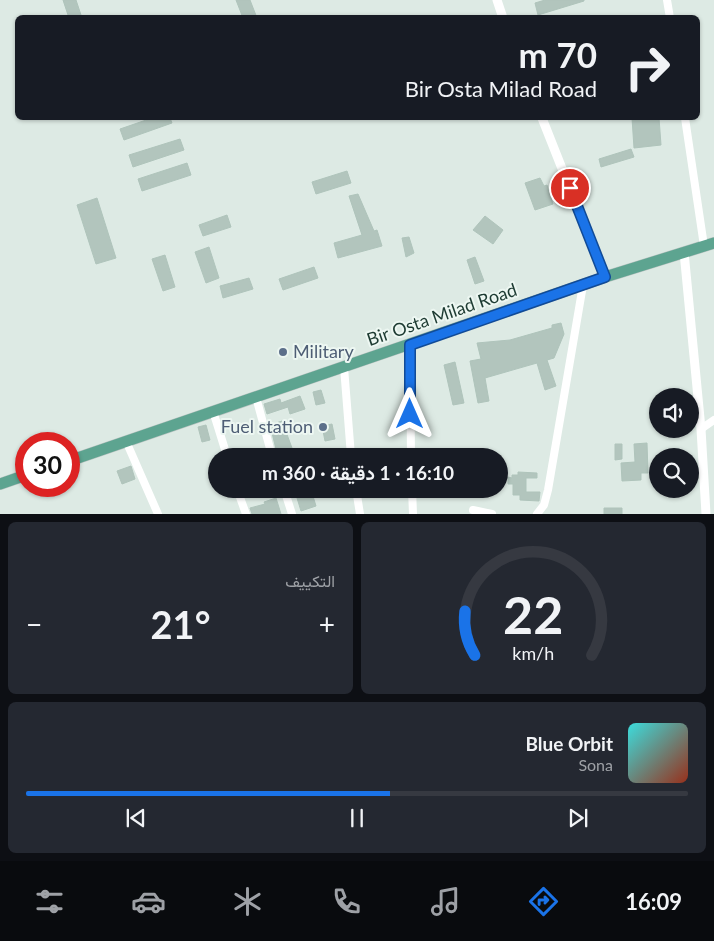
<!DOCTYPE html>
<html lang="ar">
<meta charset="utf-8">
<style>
body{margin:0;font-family:Lato,Vazirmatn,sans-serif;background:#242831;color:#f1f3f6;direction:rtl;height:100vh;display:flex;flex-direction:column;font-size:19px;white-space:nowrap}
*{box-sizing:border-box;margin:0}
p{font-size:16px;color:#9ea1a6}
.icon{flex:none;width:28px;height:28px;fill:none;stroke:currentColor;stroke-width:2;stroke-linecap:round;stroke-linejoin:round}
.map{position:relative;height:514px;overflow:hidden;direction:ltr}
.sheet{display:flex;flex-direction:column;gap:8px;padding:8px;background:#0d0f14;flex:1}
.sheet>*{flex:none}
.banner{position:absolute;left:15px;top:15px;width:685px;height:105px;border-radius:8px;box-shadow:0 1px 4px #0004;direction:rtl;background:#171b24;color:#f1f3f6;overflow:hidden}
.tools{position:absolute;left:649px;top:388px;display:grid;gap:10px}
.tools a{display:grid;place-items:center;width:50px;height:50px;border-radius:50%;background:#171b24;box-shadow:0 1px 4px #0004;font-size:25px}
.speed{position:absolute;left:15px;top:432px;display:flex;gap:10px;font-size:25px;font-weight:700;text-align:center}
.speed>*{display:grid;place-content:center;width:65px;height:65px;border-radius:50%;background:#171b24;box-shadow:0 1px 4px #0004;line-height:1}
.speed .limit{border:8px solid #d22;background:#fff;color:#111}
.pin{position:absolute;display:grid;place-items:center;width:42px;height:42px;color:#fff;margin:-21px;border:2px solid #fff;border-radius:50%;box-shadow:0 1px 5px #0007}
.me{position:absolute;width:55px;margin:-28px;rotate:0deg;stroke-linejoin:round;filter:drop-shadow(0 0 4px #0008)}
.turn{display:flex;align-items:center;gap:18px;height:105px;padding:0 20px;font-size:22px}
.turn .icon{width:65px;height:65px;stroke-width:2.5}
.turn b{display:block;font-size:35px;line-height:42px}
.big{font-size:38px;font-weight:700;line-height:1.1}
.sheet .tile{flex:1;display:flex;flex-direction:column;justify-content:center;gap:8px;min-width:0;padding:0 18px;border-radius:8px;background:#242831}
.sheet .dial{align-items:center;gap:0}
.dial svg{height:130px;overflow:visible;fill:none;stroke:#363941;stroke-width:7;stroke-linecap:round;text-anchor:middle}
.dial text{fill:#f1f3f6;stroke:none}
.song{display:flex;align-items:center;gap:15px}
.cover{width:60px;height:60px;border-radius:8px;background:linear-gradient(135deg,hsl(180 70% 55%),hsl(10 70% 35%))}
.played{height:5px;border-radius:2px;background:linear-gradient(90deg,#1a73e8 55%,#363941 55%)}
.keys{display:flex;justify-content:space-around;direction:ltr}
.heat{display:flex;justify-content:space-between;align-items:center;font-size:28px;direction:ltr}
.sheet .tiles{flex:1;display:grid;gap:8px;grid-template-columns:1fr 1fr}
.tile:last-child{grid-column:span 2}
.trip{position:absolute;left:208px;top:448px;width:300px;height:50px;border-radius:25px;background:#171b24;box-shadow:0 1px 4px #0004;font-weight:700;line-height:50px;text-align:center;direction:rtl}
.dock{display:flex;height:80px;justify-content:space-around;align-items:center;background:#090b0e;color:#9ea1a6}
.dock .icon{width:35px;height:35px}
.dock .current{color:#1a73e8}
.dock b{font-size:22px;color:#f1f3f6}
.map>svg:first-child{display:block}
</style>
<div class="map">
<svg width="714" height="514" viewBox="0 0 714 514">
<rect width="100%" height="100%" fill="#ddeae4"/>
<!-- building -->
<path fill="#b2c5bd" stroke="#afc4bb" d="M63,0h13l6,18h-13z
M236,0h14l7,18h-14z
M545,0h39v1l-46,14 -3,-12z
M152,118h18l2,5 -48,17 -4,-11z
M632,118h27l2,27 -27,3z
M180,139l4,11 -51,17 -4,-12z
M631,149l3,8 -33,10 -2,-8z
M187,163l4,12 -49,16 -4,-12z
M347,171l4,12 -35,11 -4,-12z
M540,178l4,8 3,-1 2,8 6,-2 2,5 -6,2 2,6 -18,6 -10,-27z
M358,194l16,37 3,-1 5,16 -44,12 -4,-15 28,-8 -13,-39z
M97,198l19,60 -20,6 -19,-59z
M227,215l4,12 -28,9 -4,-11z
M485,216l18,14 -10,14 -20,-14z
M409,237l5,16 -8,4 -4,-19z
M209,247l10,31 -13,5 -11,-31z
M165,255l10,32 -12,4 -11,-32z
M475,257l9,24 -9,3 -8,-24z
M314,267l4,11 -35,12 -4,-11z
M249,278l4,11 -30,9 -3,-12z
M561,323l3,11 -10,24 -7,2 9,26 -11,4 -8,-27 -52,15 4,23 -11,2 -8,-42 11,-2 -4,-16 33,-3 42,-12v-3z
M455,362l9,41 -11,2 -9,-40z
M321,390l4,13 -9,2 -3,-13z
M300,396l5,13 -15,5 -2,-7 -21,7 -3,-10 16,-5 1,4z
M282,421l10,27 -15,5 -7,-28z
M332,424l3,15 -10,2 -3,-15z
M206,425l4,15 -8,2 -4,-15z
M647,443l1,30h-7v7l-19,1 -1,-18 14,-1 -1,-18z
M615,444h7v15l-7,1z
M131,466l4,13 -13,5 -5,-13z
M518,472l19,1v5h-11v14h14l-1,9 -19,-1v-5h-7v-11h-5v-7l4,1v-3h6z
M312,493l4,13 -15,5 -4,-13z
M276,498l5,16h-29l-2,-6 15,-4 -1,-2z
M604,508h18v6h-18z"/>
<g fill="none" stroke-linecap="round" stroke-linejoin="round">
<!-- primary casing -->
<g stroke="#bbc4c2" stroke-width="12">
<path id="primary" d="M69,461l536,-184 109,-34
M0,484l26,-9"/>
</g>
<!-- minor -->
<path stroke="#fff" stroke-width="8" d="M667,0l3,18
M685,118l19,128
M410,345l1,111
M344,367l7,89
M256,397l16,59
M213,411l14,45
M701,429l13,-9
M126,441l32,73
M237,489l9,25
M284,489l8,25
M356,489l4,25
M412,489l1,25
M473,510l19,4
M537,514l7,-9 4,-15 35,-205"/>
<!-- tertiary -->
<path stroke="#fff" stroke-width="9" d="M497,0l6,18
M542,118l63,159
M684,252l17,177 5,85"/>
<!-- primary -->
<use href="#primary" stroke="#5da490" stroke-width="11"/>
</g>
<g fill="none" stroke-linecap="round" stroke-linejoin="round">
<!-- route casing -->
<g stroke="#114b97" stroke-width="12">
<path id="route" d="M410,414v-69l195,-68 -35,-89"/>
</g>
<!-- route -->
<use href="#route" stroke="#1a73e8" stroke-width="9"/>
</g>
<!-- markers -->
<g fill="#5c6f8a" stroke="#edf7f2" stroke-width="2">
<circle cx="283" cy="352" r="5"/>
<circle cx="323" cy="427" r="5"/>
</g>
<g text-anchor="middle" stroke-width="4" stroke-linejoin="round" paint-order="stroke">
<!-- street labels -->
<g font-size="18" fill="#1d3b32" stroke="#edf7f2">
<text transform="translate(442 315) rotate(-19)" y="6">Bir Osta Milad Road</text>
</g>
<!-- service labels -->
<g font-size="18" fill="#4e5e75" stroke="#edf7f2" text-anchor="start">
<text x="293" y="358">Military</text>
<text x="313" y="433" text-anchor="end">Fuel station</text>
</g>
</g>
</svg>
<div class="tools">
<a><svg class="icon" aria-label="sound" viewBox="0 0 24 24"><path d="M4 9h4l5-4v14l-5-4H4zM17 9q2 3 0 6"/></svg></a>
<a><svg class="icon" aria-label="search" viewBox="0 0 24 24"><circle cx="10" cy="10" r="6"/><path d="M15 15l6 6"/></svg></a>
</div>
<div class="speed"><div class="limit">30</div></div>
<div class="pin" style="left:570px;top:188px;background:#d93025"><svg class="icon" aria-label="arrive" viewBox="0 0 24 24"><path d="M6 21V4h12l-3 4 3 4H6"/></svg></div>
<svg class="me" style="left:410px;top:414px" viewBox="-20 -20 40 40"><path d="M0-17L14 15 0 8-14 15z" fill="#1a73e8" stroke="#fff" stroke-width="4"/></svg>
<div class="trip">16:10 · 1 دقيقة · 360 m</div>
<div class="banner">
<div class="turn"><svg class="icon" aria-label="right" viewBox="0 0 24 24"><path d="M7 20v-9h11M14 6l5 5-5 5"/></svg><div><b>70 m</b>Bir Osta Milad Road</div></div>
</div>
</div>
<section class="sheet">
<div class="tiles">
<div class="tile dial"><svg viewBox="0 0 100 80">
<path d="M14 69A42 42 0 1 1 86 69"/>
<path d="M14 69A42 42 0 0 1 8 42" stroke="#1a73e8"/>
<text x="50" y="56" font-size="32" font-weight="700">22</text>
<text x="50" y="72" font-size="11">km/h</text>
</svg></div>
<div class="tile"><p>التكييف</p>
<div class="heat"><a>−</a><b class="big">21°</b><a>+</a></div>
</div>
<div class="tile">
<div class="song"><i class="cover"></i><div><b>Blue Orbit</b><p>Sona</p></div></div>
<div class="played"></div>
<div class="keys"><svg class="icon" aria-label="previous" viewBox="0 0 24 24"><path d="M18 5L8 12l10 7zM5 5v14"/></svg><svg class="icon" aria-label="pause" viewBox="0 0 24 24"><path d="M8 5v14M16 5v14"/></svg><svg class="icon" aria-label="next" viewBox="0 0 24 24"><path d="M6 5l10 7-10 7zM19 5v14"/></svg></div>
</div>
</div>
</section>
<nav class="dock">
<b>16:09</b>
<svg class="icon current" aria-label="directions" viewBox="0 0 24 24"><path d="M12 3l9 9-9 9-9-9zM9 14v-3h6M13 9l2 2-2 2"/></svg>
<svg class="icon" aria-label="music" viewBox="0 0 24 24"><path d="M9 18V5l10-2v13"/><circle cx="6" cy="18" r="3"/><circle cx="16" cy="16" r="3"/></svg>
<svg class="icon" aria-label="phone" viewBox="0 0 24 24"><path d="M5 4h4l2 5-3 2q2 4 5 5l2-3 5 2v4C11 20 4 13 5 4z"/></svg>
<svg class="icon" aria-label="climate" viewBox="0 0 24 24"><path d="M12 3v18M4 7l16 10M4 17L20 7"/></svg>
<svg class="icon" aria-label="car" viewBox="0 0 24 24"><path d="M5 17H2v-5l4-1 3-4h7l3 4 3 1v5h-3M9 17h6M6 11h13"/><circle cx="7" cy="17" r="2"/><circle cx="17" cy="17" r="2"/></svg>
<svg class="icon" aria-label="filters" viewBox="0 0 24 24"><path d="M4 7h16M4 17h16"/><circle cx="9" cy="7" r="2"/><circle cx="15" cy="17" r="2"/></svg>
</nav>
